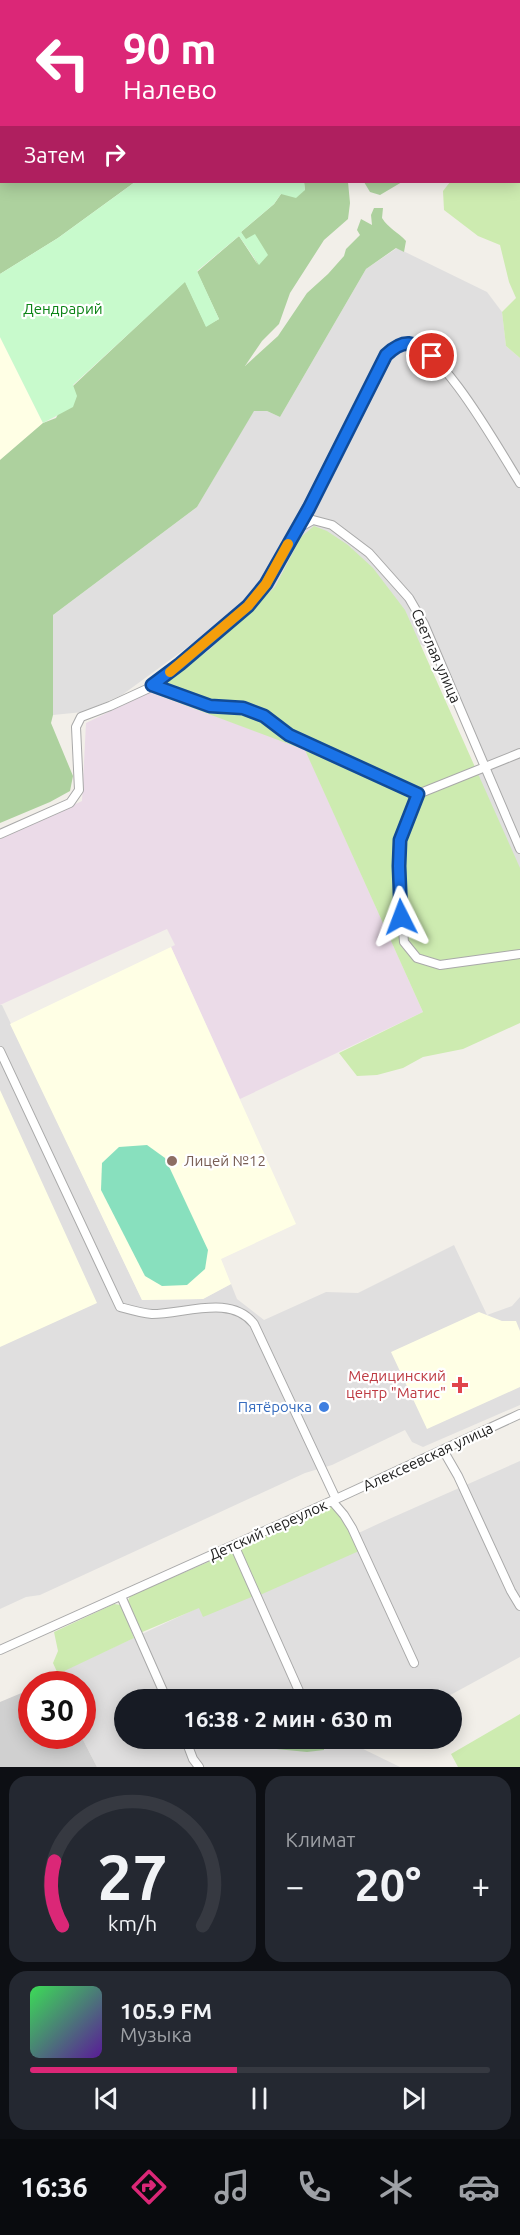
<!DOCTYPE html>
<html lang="ru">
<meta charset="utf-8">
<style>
body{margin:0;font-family:Ubuntu,sans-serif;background:#242831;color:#f1f3f6;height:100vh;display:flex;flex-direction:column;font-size:22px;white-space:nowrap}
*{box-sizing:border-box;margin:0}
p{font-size:20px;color:#9ea1a6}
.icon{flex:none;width:33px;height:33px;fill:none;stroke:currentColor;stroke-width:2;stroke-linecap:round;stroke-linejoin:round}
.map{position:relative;height:1767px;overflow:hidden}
.drawer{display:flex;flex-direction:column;gap:9px;padding:9px;background:#0d0f14;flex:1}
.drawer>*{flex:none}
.top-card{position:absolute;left:0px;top:0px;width:520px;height:183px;box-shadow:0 3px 15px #0003;background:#db2777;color:#fff;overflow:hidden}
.speed{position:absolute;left:18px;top:1671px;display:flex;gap:12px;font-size:30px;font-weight:700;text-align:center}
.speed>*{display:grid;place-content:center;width:78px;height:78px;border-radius:50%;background:#171b24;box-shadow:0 3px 15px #0003;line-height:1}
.speed .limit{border:9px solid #d22;background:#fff;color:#111}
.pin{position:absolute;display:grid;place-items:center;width:51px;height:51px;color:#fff;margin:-26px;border:3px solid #fff;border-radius:50%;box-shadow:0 2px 6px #0007}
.me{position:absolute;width:66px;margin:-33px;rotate:357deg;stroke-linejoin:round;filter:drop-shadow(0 0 4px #0008)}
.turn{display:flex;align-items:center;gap:21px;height:126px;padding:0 24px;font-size:27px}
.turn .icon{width:78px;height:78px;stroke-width:2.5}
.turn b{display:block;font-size:42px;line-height:51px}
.then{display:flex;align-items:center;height:57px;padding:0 24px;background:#0003;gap:12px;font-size:22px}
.big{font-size:45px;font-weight:700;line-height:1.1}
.drawer .card{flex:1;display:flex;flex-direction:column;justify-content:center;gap:9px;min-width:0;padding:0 21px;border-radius:18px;background:#242831}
.drawer .dial{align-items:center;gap:0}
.dial svg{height:156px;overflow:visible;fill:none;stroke:#363941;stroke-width:7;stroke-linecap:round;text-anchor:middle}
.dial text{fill:#f1f3f6;stroke:none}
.song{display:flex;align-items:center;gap:18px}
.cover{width:72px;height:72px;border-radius:9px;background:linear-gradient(135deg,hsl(130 70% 55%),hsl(270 70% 35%))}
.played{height:6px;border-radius:3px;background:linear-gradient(90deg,#db2777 45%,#363941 45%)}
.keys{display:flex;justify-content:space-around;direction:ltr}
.heat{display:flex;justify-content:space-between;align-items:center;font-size:33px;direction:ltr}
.drawer .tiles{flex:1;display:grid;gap:9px;grid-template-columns:1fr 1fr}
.card:last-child{grid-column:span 2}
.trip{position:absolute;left:114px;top:1689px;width:348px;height:60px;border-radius:30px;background:#171b24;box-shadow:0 3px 15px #0003;font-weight:700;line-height:60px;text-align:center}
.dock{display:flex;height:96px;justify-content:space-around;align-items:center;background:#090b0e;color:#9ea1a6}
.dock .icon{width:42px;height:42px}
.dock .active{color:#db2777}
.dock b{font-size:27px;color:#f1f3f6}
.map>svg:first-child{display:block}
</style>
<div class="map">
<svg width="520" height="1767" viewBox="0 0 520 1767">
<rect width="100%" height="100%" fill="#f2efe9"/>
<!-- residential -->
<path fill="#e0dfdf" d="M397,248l90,44 15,20 4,34 14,12v663l-123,-219 83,-36 -47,-114 -23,-14 -59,-91 -127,125 -24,-34 -78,57 -39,17 -30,3v-100l144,-108 57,-97 13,1 13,6 86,-148z
M0,1005h2l140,295 61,-1 28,-15 6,15 27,21 62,-28 32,1 96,-48 33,70 25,-9 8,-9v108l-97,42 -11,-5 -7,-12 -73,35 -27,8 -265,122 -14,2 -26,12z
M520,1461v196l-77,42 -319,1v38l249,1 -14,8 41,20h-303l-16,-31 1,-52h-27l-3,-8 328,-153z"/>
<!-- industrial -->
<path fill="#ebdbe8" d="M150,692l155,57 118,263 -183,87 -69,-152 4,-2 -8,-16 -167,76v-166l82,-38 4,-78z"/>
<!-- education -->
<path fill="#ffffe5" d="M0,337l43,86 -43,37z
M171,947l125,277 -75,35 10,25 -28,15 -61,1 -132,-276z
M0,1090l97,213 -97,44z
M479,1312l23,9h14l4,10v56l-93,42 -36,-77z"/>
<!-- religious -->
<path fill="#d0d0d0" d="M31,1689l1,47h49l16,31h-97v-65z"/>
<!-- grass -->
<path fill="#cdebb0" d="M519,32h1v326l-14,-12 -4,-34 14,-14 -7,-16 -9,-37 -22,-9 -34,-26 -1,-19 7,-9h69z
M314,526l13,5 21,14 25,23 32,42 115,258v155l-57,26 -40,8 -20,11 -26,7 -20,1 -18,-23 84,-41 -118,-262 -155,-58 59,-42 66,-63 26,-50z
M328,1507h5l7,7 19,37 -99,44 -22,-46z
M229,1553l5,1 20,42 -51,21 -4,-9 -59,25 -13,-30 3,-7z
M114,1604l7,1 13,33 -76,36 -5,-11 5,-12 -4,-19z
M520,1714v53h-62l-7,-13z"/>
<!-- forest -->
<path fill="#add19e" d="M0,0h490l-488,2v180h133l-77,56 -58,36z
M304,182h44l2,21 -2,16 -24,21 -34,53 -11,31 -17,17 -17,25 33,-30 29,-43 21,-19 16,-18 2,-7 14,-14 -3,-5 4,-11 11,6 -1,-10 3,-7h9l-1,10c6,10 16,14 24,23l-2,11 -8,-4 -30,21 -86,148 -13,-6h-13l-57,96 -144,108v100l-2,8 22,53 -3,15 -20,11 -50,21v-363l43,-37 13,-5 17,-32 112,-105 21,45 13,-7 -22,-47 42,-36 19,29 -17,-33 33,-28 7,-10 24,-4z
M364,182h38l-22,13 -10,-3z
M251,1739h70l3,4v7l-17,2 -51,-5z"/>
<!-- park -->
<path fill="#c8facc" d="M135,182h169l1,8 -9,8 -15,-4 -7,10 -33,28 5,7 9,-5 13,21 -9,10 -20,-29 -42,35 22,48 -13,8 -21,-45 -112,103 4,11 -4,11 -30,16 -43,-86v-63l58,-36z"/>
<!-- pitch -->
<path fill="#88e0be" d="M147,1145l18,13 43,92 -3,19 -18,16 -25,1 -17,-10 -44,-86 1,-27 17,-16z"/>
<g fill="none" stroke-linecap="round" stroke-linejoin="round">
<!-- stream -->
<path stroke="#aad3df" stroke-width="3" d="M275,0l2,2
M367,0l6,2
M311,2l2,-2
M519,92l1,1"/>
<!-- minor casing -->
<g stroke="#a9a9a9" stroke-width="10">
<path id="minor" d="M297,529l16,-9 19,5 37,28 40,45 15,26 96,225
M152,685l58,21 33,2 21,8 25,19 129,59 102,-41
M418,794l-18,46v53l4,49 13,16 23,7 80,-11
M0,834l70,-31 9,-13 -3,-63 5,-10 29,-11 37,-17 33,-25 67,-58 19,-22 16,-28 104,-201c5,-5 12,-12 19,-13 34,-2 97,113 115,141
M0,1051l120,256c11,3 21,6 32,7 33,0 79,-20 102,10l82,175 -336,151
M443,1450l15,26 53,115 9,15
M336,1499l184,-85
M332,1501l12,14 8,13 62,135
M234,1545l69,155
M121,1596l46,104
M185,1738l8,21 6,8"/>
</g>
<!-- minor -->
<use href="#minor" stroke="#fff" stroke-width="8"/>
</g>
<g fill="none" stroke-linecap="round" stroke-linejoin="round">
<!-- route casing -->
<g stroke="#114b97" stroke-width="15">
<path id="route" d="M401,917l-2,-51 1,-26 18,-46 -129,-59 -25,-19 -21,-8 -33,-2 -58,-21 28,-21 68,-58 18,-22 43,-76 77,-153c18,-17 28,-14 46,1"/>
</g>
<!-- route -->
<use href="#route" stroke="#1a73e8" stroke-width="10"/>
<!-- slow -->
<path stroke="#f59e0b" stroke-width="10" d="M170,672l78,-66 18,-22 22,-40"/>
</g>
<!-- markers -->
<circle fill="#8d6e63" stroke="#fff" stroke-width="2" cx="172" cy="1161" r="6"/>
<path fill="#e0444e" stroke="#fff" stroke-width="2" d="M457 1376h6v6h6v6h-6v6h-6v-6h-6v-6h6z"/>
<circle fill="#3f7fe0" stroke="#fff" stroke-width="2" cx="324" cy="1407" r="6"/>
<g text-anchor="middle" stroke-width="4.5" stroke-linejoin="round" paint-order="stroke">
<!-- park labels -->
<g font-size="15" fill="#0c8416" stroke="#fff">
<text x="63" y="314">Дендрарий</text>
</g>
<!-- street labels -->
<g font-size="15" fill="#222" stroke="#fff">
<text transform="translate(436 656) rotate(66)" y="5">Светлая улица</text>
<text transform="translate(428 1457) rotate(-25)" y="5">Алексеевская улица</text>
<text transform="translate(268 1530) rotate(-24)" y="5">Детский переулок</text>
</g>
<!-- education labels -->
<g font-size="15" fill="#785e54" stroke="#fff" text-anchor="start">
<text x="184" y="1166">Лицей №12</text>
</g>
<!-- health labels -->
<g font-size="15" fill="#be3a42" stroke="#fff" text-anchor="end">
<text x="446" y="1381">Медицинский<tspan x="446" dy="17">центр "Матис"</tspan></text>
</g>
<!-- shop labels -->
<g font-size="15" fill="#366cbe" stroke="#fff" text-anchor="end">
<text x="312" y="1412">Пятёрочка</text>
</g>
</g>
</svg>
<div class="speed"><div class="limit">30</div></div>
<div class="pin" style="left:432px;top:356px;background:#d93025"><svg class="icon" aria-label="arrive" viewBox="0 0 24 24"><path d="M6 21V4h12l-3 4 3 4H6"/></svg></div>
<svg class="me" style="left:401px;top:917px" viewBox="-20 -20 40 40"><path d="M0-17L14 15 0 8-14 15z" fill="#1a73e8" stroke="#fff" stroke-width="4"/></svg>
<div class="trip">16:38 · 2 мин · 630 m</div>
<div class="top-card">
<div class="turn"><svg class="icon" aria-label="left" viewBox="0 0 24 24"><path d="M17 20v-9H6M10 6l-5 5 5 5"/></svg><div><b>90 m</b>Налево</div></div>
<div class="then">Затем<svg class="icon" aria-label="right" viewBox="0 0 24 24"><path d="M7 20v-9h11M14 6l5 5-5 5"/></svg></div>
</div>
</div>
<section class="drawer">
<div class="tiles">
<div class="card dial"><svg viewBox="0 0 100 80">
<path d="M14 69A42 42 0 1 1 86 69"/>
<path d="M14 69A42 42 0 0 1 10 36" stroke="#db2777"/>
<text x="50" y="56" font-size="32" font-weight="700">27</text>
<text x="50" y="72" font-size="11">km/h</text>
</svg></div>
<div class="card"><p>Климат</p>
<div class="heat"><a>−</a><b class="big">20°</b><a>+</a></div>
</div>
<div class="card">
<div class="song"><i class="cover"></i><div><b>105.9 FM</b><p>Музыка</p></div></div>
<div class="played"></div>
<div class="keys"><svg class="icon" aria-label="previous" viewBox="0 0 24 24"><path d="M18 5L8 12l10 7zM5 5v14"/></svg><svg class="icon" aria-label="pause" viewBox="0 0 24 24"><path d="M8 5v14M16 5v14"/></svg><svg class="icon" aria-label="next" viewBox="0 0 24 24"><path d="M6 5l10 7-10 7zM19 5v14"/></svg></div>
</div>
</div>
</section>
<nav class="dock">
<b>16:36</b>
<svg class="icon active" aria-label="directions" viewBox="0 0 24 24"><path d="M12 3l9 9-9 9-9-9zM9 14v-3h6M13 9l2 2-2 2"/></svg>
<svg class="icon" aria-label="music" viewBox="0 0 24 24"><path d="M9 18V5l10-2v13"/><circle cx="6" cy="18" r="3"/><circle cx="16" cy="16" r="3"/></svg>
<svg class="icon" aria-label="phone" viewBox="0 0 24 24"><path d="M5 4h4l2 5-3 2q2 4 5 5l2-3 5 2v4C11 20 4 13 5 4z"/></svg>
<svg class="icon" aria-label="climate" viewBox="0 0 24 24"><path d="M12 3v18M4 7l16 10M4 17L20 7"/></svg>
<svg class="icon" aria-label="car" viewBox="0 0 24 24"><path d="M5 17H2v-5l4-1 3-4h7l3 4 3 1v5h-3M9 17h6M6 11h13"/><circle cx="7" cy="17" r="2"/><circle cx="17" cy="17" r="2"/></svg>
</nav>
